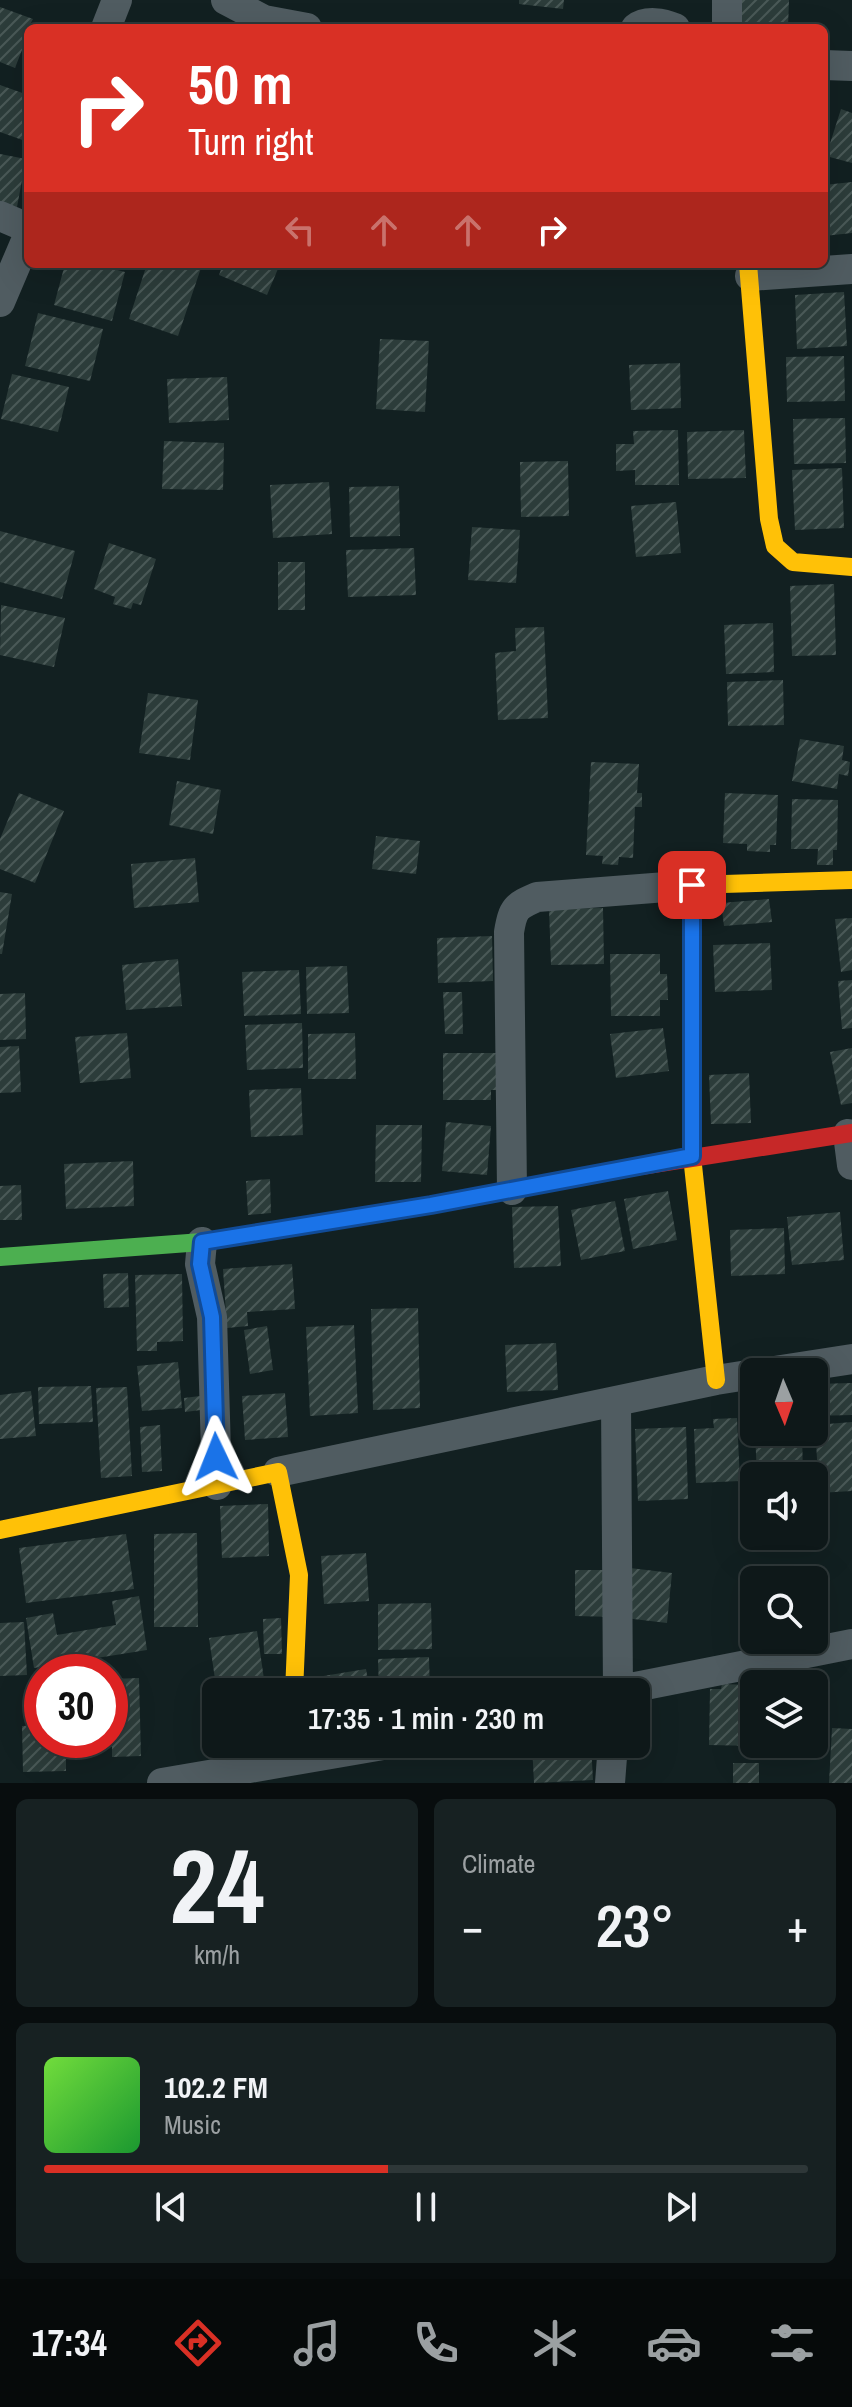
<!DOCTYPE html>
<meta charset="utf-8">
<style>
body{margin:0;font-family:"Archivo Narrow",sans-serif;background:#172122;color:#f1f3f6;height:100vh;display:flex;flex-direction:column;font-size:30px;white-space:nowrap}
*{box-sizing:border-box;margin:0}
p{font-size:26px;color:#9ba0a2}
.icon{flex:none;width:44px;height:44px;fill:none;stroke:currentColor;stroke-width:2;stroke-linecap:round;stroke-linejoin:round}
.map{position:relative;height:1783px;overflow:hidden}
.sheet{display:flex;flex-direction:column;gap:16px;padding:16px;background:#080d0e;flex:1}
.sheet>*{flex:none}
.banner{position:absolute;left:24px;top:24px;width:804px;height:244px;border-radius:12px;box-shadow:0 8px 32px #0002,0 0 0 2px #2e3738;background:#d93025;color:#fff;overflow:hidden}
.needle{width:52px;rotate:178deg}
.tools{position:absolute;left:740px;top:1358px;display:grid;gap:16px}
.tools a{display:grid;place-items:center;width:88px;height:88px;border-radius:12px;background:#0e1819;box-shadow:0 8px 32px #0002,0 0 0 2px #2e3738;font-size:40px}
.speed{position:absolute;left:24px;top:1654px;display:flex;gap:16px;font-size:40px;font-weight:700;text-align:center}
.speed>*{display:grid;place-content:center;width:104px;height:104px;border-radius:50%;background:#0e1819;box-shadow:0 8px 32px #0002,0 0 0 2px #2e3738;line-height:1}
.speed .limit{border:12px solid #d22;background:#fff;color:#111}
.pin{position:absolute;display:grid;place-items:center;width:68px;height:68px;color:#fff;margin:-34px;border-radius:16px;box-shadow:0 4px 12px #0006}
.me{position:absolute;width:88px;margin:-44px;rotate:358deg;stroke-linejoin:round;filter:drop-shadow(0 0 6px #0008)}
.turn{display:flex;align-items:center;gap:28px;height:168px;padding:0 32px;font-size:36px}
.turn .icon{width:104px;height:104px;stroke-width:2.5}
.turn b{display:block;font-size:56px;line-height:68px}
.lanes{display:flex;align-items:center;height:76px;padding:0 32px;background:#0003;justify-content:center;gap:40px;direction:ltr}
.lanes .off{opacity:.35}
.big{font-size:60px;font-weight:600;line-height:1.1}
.sheet .tile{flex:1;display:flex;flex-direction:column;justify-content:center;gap:12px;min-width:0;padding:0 28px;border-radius:12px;background:#172122}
.sheet .dial{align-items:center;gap:0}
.dial b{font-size:104px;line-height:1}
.song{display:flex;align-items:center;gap:24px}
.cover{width:96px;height:96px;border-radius:12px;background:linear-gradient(135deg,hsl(100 70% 55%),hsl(130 70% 35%))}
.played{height:8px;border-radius:4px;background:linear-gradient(90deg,#d93025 45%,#2e3738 45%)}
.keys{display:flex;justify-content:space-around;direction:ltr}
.heat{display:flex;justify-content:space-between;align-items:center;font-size:44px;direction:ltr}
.sheet .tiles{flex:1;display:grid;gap:16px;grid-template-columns:1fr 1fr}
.tile:last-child{grid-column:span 2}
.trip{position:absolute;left:202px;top:1678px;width:448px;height:80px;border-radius:12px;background:#0e1819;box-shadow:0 8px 32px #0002,0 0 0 2px #2e3738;font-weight:600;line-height:80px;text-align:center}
.dock{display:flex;height:128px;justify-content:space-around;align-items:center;background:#060a0a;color:#9ba0a2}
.dock .icon{width:56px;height:56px}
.dock .selected{color:#d93025}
.dock b{font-size:36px;color:#f1f3f6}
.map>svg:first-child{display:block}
</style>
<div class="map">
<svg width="852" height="1783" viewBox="0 0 852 1783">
<defs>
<pattern id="building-hatch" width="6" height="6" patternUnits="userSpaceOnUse" patternTransform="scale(2)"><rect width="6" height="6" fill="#2c3c3a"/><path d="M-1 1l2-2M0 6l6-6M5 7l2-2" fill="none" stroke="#4a5957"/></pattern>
</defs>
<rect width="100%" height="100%" fill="#122021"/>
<!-- building -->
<path fill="url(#building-hatch)" d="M519,0h45l-1,9 -44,-5z
M737,0h52l-1,28h-52z
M0,7l33,12 -5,9v25l-6,-3 -7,18 -15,-6z
M0,85l28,10v47l-28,-10z
M841,109l11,4v50l-26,-7z
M0,154l26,5 -9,48 -17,-3z
M852,182v51l-28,3v-51z
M65,264h29l31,8 -13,49 -58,-16z
M147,264l55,1 -24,71 -49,-17z
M223,264h57l-13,31 -48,-20z
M844,292l3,54 -50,3 -2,-54z
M38,313l65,16 -13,52 -65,-15z
M380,339l49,2 -4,71 -49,-3z
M844,356l1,45 -58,1 -1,-45z
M680,363l1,45 -50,2 -2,-45z
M12,374l57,13 -11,45 -57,-13z
M227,377l2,43 -60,3 -2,-44z
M845,418l1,45 -52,1 -1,-45z
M678,430l1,55h-44v-15l-19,1v-27h18l-1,-13z
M744,430l2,48 -58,1 -1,-47z
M164,441l60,2 -1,47 -61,-1z
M568,461l1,55 -48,1 -1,-55z
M842,468l2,60 -49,2 -3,-60z
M329,482l3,52 -59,4 -3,-53z
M399,486l1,50 -50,1 -1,-50z
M676,502l5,51 -45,4 -5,-51z
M472,527l48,3 -4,53 -48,-3z
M0,531l75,20 -13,48 -62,-17z
M109,543l47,16 -15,46 -8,-2 -2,6 -18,-5 2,-7 -21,-8z
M414,548l2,47 -68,2 -2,-47z
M278,562h27v48h-27z
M834,584l2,71 -44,1 -2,-70z
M1,605l64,13 -11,49 -54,-12z
M773,623l1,49 -48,2 -2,-49z
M544,627l4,91 -50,2 -3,-67 21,-2 -1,-23z
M783,680l1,45 -56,1 -1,-44z
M148,693l50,7 -8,60 -51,-7z
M800,739l44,7 -2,14 8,2 -2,14 -9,-2 -2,15 -45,-8z
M591,762l48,2 -2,29h5v14h-7l-2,51 -14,-1 -1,8 -16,-1 1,-8 -17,-1z
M177,781l44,9 -8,44 -44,-9z
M19,793l45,18 -29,72 -35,-14v-30z
M725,793l53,2 -2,50h-6v7l-23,-1v-7l-24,-1z
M792,799l46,1 -1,50h-4v15h-16l1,-16h-27z
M376,836l44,5 -4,33 -44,-5z
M195,858l4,44 -65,6 -3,-44z
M0,892l12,2 -10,60h-2z
M769,899l3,23 -48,4 -3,-23z
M603,908l1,56 -53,1 -2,-56z
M852,918v52l-11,2 -6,-53z
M492,936l1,45 -55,2 -1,-45z
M770,943l2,47 -57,2 -2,-47z
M610,954h50v20h7l1,26h-8v16h-49z
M178,959l4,47 -56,4 -4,-45z
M347,966l2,47 -42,1 -1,-47z
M299,970l2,44 -57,2 -2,-44z
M852,980v48l-10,1 -4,-48z
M443,992h19l1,42h-18z
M25,993l1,46 -26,1v-46z
M302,1023l1,45 -56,2 -2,-45z
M663,1028l6,43 -53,7 -6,-44z
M127,1033l4,45 -51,5 -5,-46z
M355,1033l1,46h-48v-45z
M19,1046l2,46 -21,1v-46z
M852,1048v55l-11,2 -11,-53z
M443,1053h56v37h-8v10h-48z
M749,1073l2,50 -40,1 -2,-49z
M301,1088l2,47 -52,2 -2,-47z
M446,1122l45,4 -4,49 -45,-4z
M376,1125h46l-1,57h-46z
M133,1161l1,45 -68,3 -2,-45z
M270,1179l1,34 -23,2 -2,-34z
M21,1185l1,35h-22v-34z
M668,1191l9,49 -44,9 -9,-50z
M615,1201l10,50 -44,9 -10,-50z
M558,1206l3,60 -47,2 -2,-61z
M840,1212l4,48 -52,5 -5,-48z
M784,1228l1,46 -54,2 -1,-46z
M292,1264l3,45 -48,3 1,14 -21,2 -4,-59z
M128,1273l1,34 -25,1 -1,-34z
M182,1274l1,67 -26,1v9h-20l-2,-76z
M418,1308l2,100 -47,2 -2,-101z
M354,1325l4,88 -48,3 -4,-89z
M267,1326l6,44 -23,4 -6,-44z
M556,1343l2,47 -51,2 -2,-47z
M178,1362l4,46 -40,3 -5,-45z
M852,1383v32l-38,1v-32z
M91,1386l2,36 -54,2 -1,-37z
M127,1387l5,89 -31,2 -5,-90z
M31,1391l5,45 -36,3v-44z
M285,1393l3,44 -43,3 -3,-44z
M200,1396l1,14 -16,2 -1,-14z
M737,1418l3,63 -44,2 -2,-54 20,-1 -1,-9z
M852,1422v69l-33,2 -4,-68z
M160,1425l2,46 -20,1 -2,-45z
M686,1427l2,72 -50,2 -3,-72z
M755,1432h47l1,44h-46z
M268,1504l1,52 -47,2 -2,-52z
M197,1533l1,94h-44v-93z
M126,1534l8,55 -108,14 -7,-55z
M366,1553l3,48 -45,3 -3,-48z
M630,1568l42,5 -5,50 -42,-5z
M575,1570h41l-1,47 -40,-1z
M139,1596l8,54 -113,18 -8,-50 27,-5 4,22 59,-10 -4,-24z
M431,1603l1,46 -54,1v-46z
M281,1618l1,36h-18l-1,-35z
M24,1622l3,53 -27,1v-53z
M257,1631l7,48 -48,7 -7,-48z
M429,1657l1,35h-51l-1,-33z
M366,1669l4,23h-63l-2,-13z
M139,1678l2,78 -29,1v-10h-21v-7h19v-61z
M722,1684l29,1 1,6h2v55l-45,-1 1,-56h11z
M42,1725v15h24v31l-43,1 -1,-46z
M832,1728l20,1v54h-23z
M532,1744h59l2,36 -59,3z
M733,1763h26v20h-26z"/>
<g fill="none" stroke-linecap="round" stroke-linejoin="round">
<!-- street -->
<path stroke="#505c61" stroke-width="30" d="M226,0l38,20 43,8
M106,28l11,-28
M636,28c10,-8 27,-5 39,0
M727,28v-28
M824,65l28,1
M0,216l28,12
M750,276l102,-7
M0,302l28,-66
M848,1134l4,31
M512,1190l-3,-258c4,-24 7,-26 28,-35l155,-12
M202,1242l-2,22 12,53 5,168
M768,1372l84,-13
M616,1401l2,291
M278,1472l438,-92 38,-6
M610,1692l242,-48
M162,1783l227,-39
M610,1783l3,-39"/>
<!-- fast -->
<path stroke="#4caf50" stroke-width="18" d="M0,1257l202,-15 229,-37 210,-39"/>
<!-- slow -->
<path stroke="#ffc107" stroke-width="18" d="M748,264l21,255 6,27 18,16 59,5
M716,1380l-24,-224v-271l160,-5
M0,1530l278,-58 21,103 -5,117"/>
<!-- jam -->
<path stroke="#c62828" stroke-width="18" d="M641,1166l211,-33"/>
</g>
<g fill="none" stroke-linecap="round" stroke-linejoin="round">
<!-- route casing -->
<g stroke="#114b97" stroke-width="20">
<path id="route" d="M216,1457l-4,-140 -12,-53 2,-22 229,-37 261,-49v-271"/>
</g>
<!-- route -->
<use href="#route" stroke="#1a73e8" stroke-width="14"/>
</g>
</svg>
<div class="tools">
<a><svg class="needle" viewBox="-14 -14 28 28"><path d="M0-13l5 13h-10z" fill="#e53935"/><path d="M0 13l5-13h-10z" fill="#9ba0a2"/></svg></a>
<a><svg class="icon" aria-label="sound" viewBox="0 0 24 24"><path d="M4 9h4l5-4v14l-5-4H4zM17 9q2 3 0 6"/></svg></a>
<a><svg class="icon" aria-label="search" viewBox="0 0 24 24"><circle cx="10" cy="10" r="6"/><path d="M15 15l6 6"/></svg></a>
<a><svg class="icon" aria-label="layers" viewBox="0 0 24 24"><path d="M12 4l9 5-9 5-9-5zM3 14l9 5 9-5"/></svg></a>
</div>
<div class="speed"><div class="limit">30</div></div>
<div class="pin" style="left:692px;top:885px;background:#d93025"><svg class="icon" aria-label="arrive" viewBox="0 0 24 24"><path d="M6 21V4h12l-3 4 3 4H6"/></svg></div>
<svg class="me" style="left:216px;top:1457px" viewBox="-20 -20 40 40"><path d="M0-17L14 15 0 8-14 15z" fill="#1a73e8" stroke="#fff" stroke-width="4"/></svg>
<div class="trip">17:35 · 1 min · 230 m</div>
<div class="banner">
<div class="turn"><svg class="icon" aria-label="right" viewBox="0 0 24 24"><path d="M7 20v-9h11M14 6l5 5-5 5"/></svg><div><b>50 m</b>Turn right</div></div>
<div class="lanes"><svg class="icon off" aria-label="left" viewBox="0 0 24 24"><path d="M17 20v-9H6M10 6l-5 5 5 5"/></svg><svg class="icon off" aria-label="ahead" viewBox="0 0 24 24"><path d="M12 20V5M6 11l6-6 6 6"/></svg><svg class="icon off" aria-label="ahead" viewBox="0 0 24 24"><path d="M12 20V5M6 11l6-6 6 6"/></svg><svg class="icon" aria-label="right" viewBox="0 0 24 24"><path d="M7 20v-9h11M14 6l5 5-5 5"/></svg></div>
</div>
</div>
<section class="sheet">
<div class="tiles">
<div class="tile dial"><b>24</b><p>km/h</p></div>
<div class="tile"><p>Climate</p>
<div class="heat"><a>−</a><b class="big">23°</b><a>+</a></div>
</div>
<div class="tile">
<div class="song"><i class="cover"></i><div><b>102.2 FM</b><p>Music</p></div></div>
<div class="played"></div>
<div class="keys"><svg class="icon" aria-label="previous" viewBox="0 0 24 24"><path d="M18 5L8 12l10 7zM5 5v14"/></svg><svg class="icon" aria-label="pause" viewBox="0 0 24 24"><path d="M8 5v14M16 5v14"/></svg><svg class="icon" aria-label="next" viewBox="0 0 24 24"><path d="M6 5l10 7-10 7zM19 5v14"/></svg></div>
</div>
</div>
</section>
<nav class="dock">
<b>17:34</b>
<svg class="icon selected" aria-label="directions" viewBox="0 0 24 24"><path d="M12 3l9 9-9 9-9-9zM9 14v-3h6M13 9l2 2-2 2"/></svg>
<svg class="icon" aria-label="music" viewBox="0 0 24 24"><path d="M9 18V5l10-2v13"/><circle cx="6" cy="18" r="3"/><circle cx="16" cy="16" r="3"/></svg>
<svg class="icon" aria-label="phone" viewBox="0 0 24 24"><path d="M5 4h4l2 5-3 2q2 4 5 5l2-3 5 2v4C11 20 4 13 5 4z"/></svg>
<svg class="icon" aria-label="climate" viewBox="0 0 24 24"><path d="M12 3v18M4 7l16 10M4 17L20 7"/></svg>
<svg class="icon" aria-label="car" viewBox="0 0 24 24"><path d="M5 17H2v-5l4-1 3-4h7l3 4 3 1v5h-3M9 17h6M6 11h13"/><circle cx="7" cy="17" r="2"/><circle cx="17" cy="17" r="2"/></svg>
<svg class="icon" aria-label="filters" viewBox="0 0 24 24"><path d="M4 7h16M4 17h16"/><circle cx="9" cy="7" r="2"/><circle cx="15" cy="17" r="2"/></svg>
</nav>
